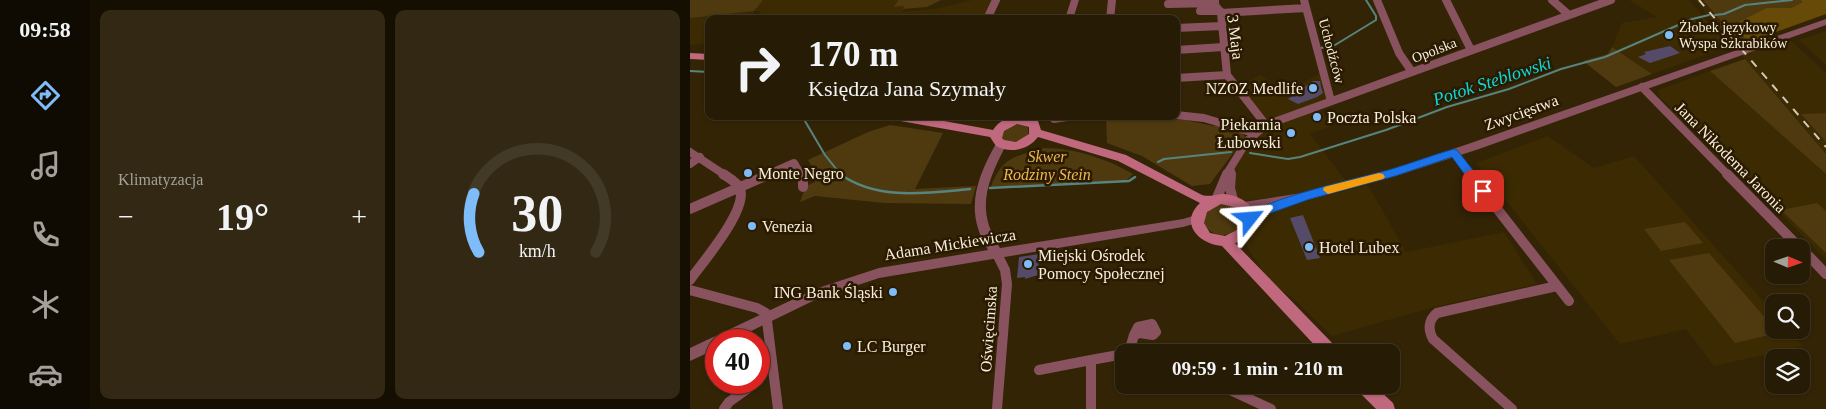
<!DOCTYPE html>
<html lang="pl">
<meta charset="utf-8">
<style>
body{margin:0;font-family:Georgia,serif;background:#322813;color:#f1f3f6;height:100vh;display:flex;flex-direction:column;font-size:19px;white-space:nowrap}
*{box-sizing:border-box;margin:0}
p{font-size:16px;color:#a4a19a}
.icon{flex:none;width:28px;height:28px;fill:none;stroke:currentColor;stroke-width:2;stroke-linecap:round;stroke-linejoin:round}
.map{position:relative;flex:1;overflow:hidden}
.drawer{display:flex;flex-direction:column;gap:10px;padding:10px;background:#150f02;width:600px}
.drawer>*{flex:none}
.hud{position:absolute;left:15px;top:15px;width:475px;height:105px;border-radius:10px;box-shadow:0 1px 4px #0004,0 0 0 1px #423926;background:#261b04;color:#f1f3f6;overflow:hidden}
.needle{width:32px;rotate:92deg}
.buttons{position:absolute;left:1075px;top:239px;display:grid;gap:10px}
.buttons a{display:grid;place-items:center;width:45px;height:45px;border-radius:10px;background:#261b04;box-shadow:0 1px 4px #0004,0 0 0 1px #423926;font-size:25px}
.speed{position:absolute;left:15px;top:329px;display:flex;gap:10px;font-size:25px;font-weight:700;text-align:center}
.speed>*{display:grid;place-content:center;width:65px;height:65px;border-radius:50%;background:#261b04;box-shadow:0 1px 4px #0004,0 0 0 1px #423926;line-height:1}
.speed .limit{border:8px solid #d22;background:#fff;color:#111}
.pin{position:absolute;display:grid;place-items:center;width:42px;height:42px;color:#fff;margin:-21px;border-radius:10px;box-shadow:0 2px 8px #0006}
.me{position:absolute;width:55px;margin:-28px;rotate:62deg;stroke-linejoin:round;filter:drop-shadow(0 0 4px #0008)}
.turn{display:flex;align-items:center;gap:18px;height:105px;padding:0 20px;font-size:22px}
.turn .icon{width:65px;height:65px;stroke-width:2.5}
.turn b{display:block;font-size:35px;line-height:42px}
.big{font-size:38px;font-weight:700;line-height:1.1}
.drawer .widget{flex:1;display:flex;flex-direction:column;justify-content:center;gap:8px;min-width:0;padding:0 18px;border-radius:10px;background:#322813}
.drawer .dial{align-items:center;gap:0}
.dial svg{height:130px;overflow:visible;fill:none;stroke:#423926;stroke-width:7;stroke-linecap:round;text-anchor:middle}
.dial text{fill:#f1f3f6;stroke:none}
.heat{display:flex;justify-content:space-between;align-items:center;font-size:28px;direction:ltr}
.drawer .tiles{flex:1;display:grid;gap:10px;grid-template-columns:repeat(2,1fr)}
.trip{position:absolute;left:425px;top:344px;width:285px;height:50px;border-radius:10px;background:#261b04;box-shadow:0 1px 4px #0004,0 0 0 1px #423926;font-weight:700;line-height:50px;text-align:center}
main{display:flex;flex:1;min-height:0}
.menu{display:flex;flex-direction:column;width:90px;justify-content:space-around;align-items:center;background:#0f0b02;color:#a4a19a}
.menu .icon{width:35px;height:35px}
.menu .active{color:#7ebdf9}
.menu b{font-size:22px;color:#f1f3f6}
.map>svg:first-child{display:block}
</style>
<main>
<nav class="menu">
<b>09:58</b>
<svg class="icon active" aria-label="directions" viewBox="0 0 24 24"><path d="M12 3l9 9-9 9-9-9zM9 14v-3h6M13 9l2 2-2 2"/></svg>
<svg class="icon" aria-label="music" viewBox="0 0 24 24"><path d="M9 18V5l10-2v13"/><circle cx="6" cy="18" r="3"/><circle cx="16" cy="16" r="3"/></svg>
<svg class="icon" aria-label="phone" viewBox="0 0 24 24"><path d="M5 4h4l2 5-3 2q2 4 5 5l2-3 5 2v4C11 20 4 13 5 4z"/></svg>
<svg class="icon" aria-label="climate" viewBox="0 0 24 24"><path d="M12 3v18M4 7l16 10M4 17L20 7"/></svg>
<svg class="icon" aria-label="car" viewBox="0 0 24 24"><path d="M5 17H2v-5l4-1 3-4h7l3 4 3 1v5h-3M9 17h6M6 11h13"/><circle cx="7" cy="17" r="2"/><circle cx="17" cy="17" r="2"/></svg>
</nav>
<section class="drawer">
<div class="tiles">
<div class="widget"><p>Klimatyzacja</p>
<div class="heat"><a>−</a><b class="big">19°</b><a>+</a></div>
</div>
<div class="widget dial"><svg viewBox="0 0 100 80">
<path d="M14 69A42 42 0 1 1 86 69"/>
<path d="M14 69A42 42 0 0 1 11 33" stroke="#7ebdf9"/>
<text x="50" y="56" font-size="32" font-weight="700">30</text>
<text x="50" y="72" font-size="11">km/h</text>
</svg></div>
</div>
</section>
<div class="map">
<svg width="1136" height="409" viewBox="0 0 1136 409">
<rect width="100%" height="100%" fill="#332406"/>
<!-- built -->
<path fill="#3c2a02" d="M0,0h208l-3,7 10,-1 -2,6 33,-3 36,-9h21l-8,19h-230l6,-8h-6l-6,8h-40v24l-19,2z
M939,0h60l41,46 -78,28 -40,-27 10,-24 35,-6z
M1005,0h8l45,53 41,-14 37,34v40l-25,1 25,28v12z
M1136,31v34l-27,-25z
M1020,71l116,103v85l-138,-137h-8l-13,-13 4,-2 -11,-9 -2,-8z
M632,72l6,27 -59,22 -30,-34 21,-12 27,18z
M628,109l15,16 -23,9 36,47 -62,17 -34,4 -10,-2 -6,-5 -2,-17 4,-13 14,-24 16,-13z
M858,136l46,32 40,-12 140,157v17h14l15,16 -89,20 -28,-37 -66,15 -144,-181z
M678,185l38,67 98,-20 33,52 -103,23 -102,29 -38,-37 -21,-15 -10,-12 -17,-27 1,-11 3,-10 17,-13z"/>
<!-- green -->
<path fill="#4f3a10" d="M0,0h73l-9,11 -64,7z
M208,0h43l-14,7 -24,2 1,-3 -10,1z
M1013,0h97l4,2 -13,6h-25l-32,17 14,17 -7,3z
M922,47l40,27 -36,13 -33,-26 25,-7z
M1055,59l81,95v20l-116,-103z
M1136,113v29l-25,-28z
M416,117l79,3 29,6 2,-2 26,8 3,5 -35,47 -18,2 -50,-30 -35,-13z
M326,124l12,3v8l-11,7 -13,-1 -3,-5 3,-6z
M200,125l53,8 -28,56 61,-3 -5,18 -87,-1 -69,-7 -15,6 6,-16 9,-4 -1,-12 -6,-10 60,-28z
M354,148c31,0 63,11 89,26l-6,6 -136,7c11,-30 25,-31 53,-39z
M1127,203l9,8v42l-45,-43z
M530,204c11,0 18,4 24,13l-3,10c-11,11 -29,11 -37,-3 1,-13 5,-15 16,-20z
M995,222l18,21 -42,8 -17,-22z
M1019,253l65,75v2l4,3 -43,10 -66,-83z"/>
<!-- forest -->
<path fill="#674a07" d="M1110,0h26v14l-78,28 -15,-17 33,-17h25l12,-6z"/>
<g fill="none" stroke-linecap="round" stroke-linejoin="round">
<!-- stream-far1 -->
<path stroke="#588480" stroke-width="2" d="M1025,15l9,-1 21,-9 47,-5
M631,48l14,-3 41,-25v-4l-10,-16
M0,71l19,1
M112,116l23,39 16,20
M560,153l38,6 12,-2 86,-27 61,-23 62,-18 52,-20 44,-12 87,-38 17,-4
M468,162l6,-3 67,-7"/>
<!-- stream -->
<path stroke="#588480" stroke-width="2.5" d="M150,174c37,27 87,19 130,15
M300,188l139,-7 6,-4"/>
</g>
<!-- building -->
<path fill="#554b69" d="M980,46l10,7 -30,10 -12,-6 8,-3 -2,-2z
M623,81h7l1,6 2,6 -6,4 -19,7 -10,-5z
M613,215l17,43 -13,2 -17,-42z
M349,254l-1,21 -13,4v-2l-8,1 2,-21z"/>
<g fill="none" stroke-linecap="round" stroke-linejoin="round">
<!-- minor-far1 -->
<path stroke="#89525f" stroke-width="8" d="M525,0v5l6,8 6,62 39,50
M614,0l27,101
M687,0l22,53 13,19
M756,0l25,50
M862,0l17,15
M478,4l47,-1
M510,11h20
M531,13l85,-5
M297,19l9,-19
M420,19l2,-19
M486,28l46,-2
M486,50l48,-3
M486,78l51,-3
M952,87l86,88
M486,115l28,3 50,15
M364,119l19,-3
M0,152l35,23
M764,153l17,22
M0,164l10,-7
M77,175l27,-12 7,12
M536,175l21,-34 19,-16 345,-125
M541,175v-4"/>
<!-- minor -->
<path stroke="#89525f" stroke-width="10" d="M110,174l3,4v9
M541,174l-1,14 3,12
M780,174l99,127
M1037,174l73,74
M526,200l11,-26
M0,209l80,-35
M1111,248l25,26
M307,254l8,16 2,14 -10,125
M0,280c12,-17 58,-70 50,-91 -3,-7 -11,-11 -17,-15
M0,290l67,18 9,5 12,96
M462,324l4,8 -3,3 -13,-2 -6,2 4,-8z
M439,352l5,-17
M349,370l52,-10
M538,389l43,20
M34,409l5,-7 21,-15
M401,409v-49l33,-6
M822,409l-79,-70c-5,-9 -5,-19 4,-26l120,-27"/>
<!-- tertiary -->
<path fill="#89525f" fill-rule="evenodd" d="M381,0h8l-6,19h-8z
M1136,19v6l-347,124 -80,26 -91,25 -64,10 -4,-1 -2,-3 2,-3 4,-1 64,-10 85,-23 78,-26z
M336,116h10l-3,7 -4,1 -5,-3z
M311,141l5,4c-19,37 -31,65 -6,103l183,-29 13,-4 4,1 2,3 -2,3 -17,5 -304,51 -60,20 -86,42h-17v9l-26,12v-13l125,-59 64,-21 109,-18c-24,-39 -12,-71 9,-108z"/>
<!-- secondary -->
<path fill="#c0687e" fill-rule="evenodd" d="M0,53l19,1v6l-19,-1z
M200,116h27l76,14c11,-17 28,-13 45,-9l3,9 85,25 76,40c9,2 11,0 20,-1 16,0 38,12 33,31 -3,9 -11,16 -20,18l101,104 2,5h-17l-99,-106c-24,-2 -43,-23 -22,-43l-82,-42 -80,-24c-10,13 -28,17 -42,9l-6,-9 -95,-17zM327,124l12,3v7l-13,8 -12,-2 -2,-2 2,-7zM531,204l16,4 6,10 -4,11 -14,7 -15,-3 -6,-10 3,-11z
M665,385h19l19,18 2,6h-19l-19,-19z"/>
<!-- rail -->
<path stroke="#d4c9b5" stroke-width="2" stroke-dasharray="8 8" stroke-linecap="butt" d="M1009,0l127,147"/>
</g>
<!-- route -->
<path fill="#1a73e8" stroke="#114b97" d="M764,149l3,1 30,38 2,3 -2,3h-8l-27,-37 -57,19 -85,23 -45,16 -15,9 -6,-5c11,-19 121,-42 148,-50 20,-6 41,-14 62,-20z"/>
<!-- slow -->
<path fill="#f59e0b" d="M689,173l4,1 2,3 -2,2 -55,15 -5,-4 1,-3z"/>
<!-- markers -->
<g fill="#7ebdf9" stroke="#291a00" stroke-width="2">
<circle cx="979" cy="35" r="5"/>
<circle cx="623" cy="88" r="5"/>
<circle cx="627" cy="117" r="5"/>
<circle cx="601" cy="133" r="5"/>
<circle cx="58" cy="173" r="5"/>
<circle cx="62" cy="226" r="5"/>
<circle cx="619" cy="247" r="5"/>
<circle cx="338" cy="264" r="5"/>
<circle cx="203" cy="292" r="5"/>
<circle cx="157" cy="346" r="5"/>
</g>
<g text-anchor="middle" stroke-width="5" stroke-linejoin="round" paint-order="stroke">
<!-- far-poi labels -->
<g font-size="14" fill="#faf0df" stroke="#291a00" text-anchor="start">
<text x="989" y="32">Żłobek językowy<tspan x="989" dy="16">Wyspa Szkrabików</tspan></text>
</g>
<!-- far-street labels -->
<g font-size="14" fill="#faf0df" stroke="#291a00">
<text transform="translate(744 50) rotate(-21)" y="5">Opolska</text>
<text transform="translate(642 51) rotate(75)" y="5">Uchodźców</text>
</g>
<!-- street labels -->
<g font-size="16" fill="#faf0df" stroke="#291a00">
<text transform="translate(546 37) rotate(83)" y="6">3 Maja</text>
<text transform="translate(831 112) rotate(-20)" y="6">Zwycięstwa</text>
<text transform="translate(1041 157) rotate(45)" y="6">Jana Nikodema Jaronia</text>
<text transform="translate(260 244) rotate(-9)" y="6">Adama Mickiewicza</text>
<text transform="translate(298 329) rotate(-86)" y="6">Oświęcimska</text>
</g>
<!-- poi labels -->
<g font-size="16" fill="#faf0df" stroke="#291a00" text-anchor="start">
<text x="613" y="94" text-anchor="end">NZOZ Medlife</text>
<text x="637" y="123">Poczta Polska</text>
<text x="591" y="130" text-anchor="end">Piekarnia<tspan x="591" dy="18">Łubowski</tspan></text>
<text x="68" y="179">Monte Negro</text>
<text x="72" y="232">Venezia</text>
<text x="629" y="253">Hotel Lubex</text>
<text x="348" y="261">Miejski Ośrodek<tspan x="348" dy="18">Pomocy Społecznej</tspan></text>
<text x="193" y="298" text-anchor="end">ING Bank Śląski</text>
<text x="167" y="352">LC Burger</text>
</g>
<!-- park labels -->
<g font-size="16" font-style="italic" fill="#f0b94e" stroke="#291a00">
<text x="357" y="162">Skwer<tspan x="357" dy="18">Rodziny Stein</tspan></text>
</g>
<!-- water labels -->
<g font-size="18" font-style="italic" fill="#0bdbdc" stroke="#291a00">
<text transform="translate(802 81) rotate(-18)" y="6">Potok Steblowski</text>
</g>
</g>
</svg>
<div class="buttons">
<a><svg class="needle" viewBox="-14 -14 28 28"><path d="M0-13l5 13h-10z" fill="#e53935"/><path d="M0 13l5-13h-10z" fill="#a4a19a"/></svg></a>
<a><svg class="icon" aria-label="search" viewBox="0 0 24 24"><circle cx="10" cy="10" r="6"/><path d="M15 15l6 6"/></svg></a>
<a><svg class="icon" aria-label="layers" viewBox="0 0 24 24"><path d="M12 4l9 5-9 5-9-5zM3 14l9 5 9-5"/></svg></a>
</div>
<div class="speed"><div class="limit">40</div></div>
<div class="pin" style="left:793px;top:191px;background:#d93025"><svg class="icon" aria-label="arrive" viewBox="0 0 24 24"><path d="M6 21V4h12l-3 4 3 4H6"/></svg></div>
<svg class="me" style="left:560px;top:219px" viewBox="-20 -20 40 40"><path d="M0-17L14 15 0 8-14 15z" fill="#1a73e8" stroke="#fff" stroke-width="4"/></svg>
<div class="trip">09:59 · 1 min · 210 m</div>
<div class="hud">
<div class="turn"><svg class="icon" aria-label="right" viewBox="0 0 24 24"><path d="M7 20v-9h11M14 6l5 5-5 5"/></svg><div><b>170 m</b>Księdza Jana Szymały</div></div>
</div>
</div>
</main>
